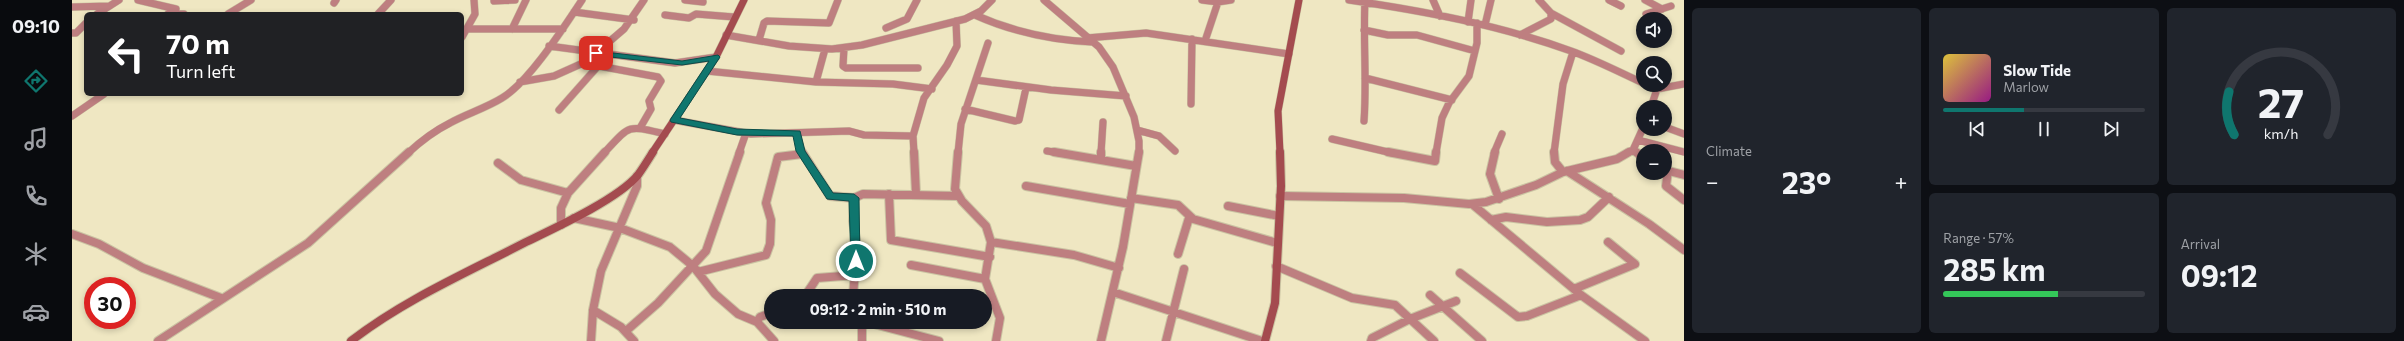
<!DOCTYPE html>
<meta charset="utf-8">
<style>
body{margin:0;font-family:Commissioner,sans-serif;background:#20242c;color:#f1f3f6;height:100vh;display:flex;flex-direction:column;font-size:15px;white-space:nowrap}
*{box-sizing:border-box;margin:0}
p{font-size:13px;color:#9ea1a6}
.icon{flex:none;width:22px;height:22px;fill:none;stroke:currentColor;stroke-width:2;stroke-linecap:round;stroke-linejoin:round}
.map{position:relative;flex:1;overflow:hidden}
.panel{display:flex;flex-direction:column;gap:8px;padding:8px;background:#0d0f14;width:720px}
.panel>*{flex:none}
.top-card{position:absolute;left:12px;top:12px;width:380px;height:84px;border-radius:6px;box-shadow:0 2px 6px #0003;background:#202124;color:#fff;overflow:hidden}
.tools{position:absolute;left:1564px;top:12px;display:grid;gap:8px}
.tools a{display:grid;place-items:center;width:36px;height:36px;border-radius:50%;background:#171b24;box-shadow:0 2px 6px #0003;font-size:20px}
.speed{position:absolute;left:12px;top:277px;display:flex;gap:8px;font-size:20px;font-weight:700;text-align:center}
.speed>*{display:grid;place-content:center;width:52px;height:52px;border-radius:50%;background:#171b24;box-shadow:0 2px 6px #0003;line-height:1}
.speed .limit{border:6px solid #d22;background:#fff;color:#111}
.pin{position:absolute;display:grid;place-items:center;width:34px;height:34px;color:#fff;margin:-17px;border-radius:8px;box-shadow:0 2px 6px #0006}
.me{position:absolute;width:44px;margin:-22px;rotate:0deg;stroke-linejoin:round;filter:drop-shadow(0 0 3px #0008)}
.turn{display:flex;align-items:center;gap:14px;height:84px;padding:0 16px;font-size:18px}
.turn .icon{width:52px;height:52px;stroke-width:2.5}
.turn b{display:block;font-size:28px;line-height:34px}
.big{font-size:30px;font-weight:700;line-height:1.1}
.panel .widget{flex:1;display:flex;flex-direction:column;justify-content:center;gap:6px;min-width:0;padding:0 14px;border-radius:6px;background:#20242c}
.panel .dial{align-items:center;gap:0}
.dial svg{height:104px;overflow:visible;fill:none;stroke:#363941;stroke-width:7;stroke-linecap:round;text-anchor:middle}
.dial text{fill:#f1f3f6;stroke:none}
.song{display:flex;align-items:center;gap:12px}
.cover{width:48px;height:48px;border-radius:6px;background:linear-gradient(135deg,hsl(50 70% 55%),hsl(310 70% 35%))}
.played{height:4px;border-radius:2px;background:linear-gradient(90deg,#0f766e 40%,#363941 40%)}
.keys{display:flex;justify-content:space-around;direction:ltr}
.heat{display:flex;justify-content:space-between;align-items:center;font-size:22px;direction:ltr}
.charge{height:6px;border-radius:3px;background:linear-gradient(90deg,#34c759 57%,#363941 0)}
.panel .tiles{flex:1;display:grid;gap:8px;grid-template-columns:repeat(3,1fr)}
.widget:first-child{grid-row:span 2}
.trip{position:absolute;left:692px;top:289px;width:228px;height:40px;border-radius:20px;background:#171b24;box-shadow:0 2px 6px #0003;font-weight:700;line-height:40px;text-align:center}
main{display:flex;flex:1;min-height:0}
.tabs{display:flex;flex-direction:column;width:72px;justify-content:space-around;align-items:center;background:#090b0e;color:#9ea1a6}
.tabs .icon{width:28px;height:28px}
.tabs .active{color:#0f766e}
.tabs b{font-size:18px;color:#f1f3f6}
.map>svg:first-child{display:block}
</style>
<main>
<nav class="tabs">
<b>09:10</b>
<svg class="icon active" aria-label="directions" viewBox="0 0 24 24"><path d="M12 3l9 9-9 9-9-9zM9 14v-3h6M13 9l2 2-2 2"/></svg>
<svg class="icon" aria-label="music" viewBox="0 0 24 24"><path d="M9 18V5l10-2v13"/><circle cx="6" cy="18" r="3"/><circle cx="16" cy="16" r="3"/></svg>
<svg class="icon" aria-label="phone" viewBox="0 0 24 24"><path d="M5 4h4l2 5-3 2q2 4 5 5l2-3 5 2v4C11 20 4 13 5 4z"/></svg>
<svg class="icon" aria-label="climate" viewBox="0 0 24 24"><path d="M12 3v18M4 7l16 10M4 17L20 7"/></svg>
<svg class="icon" aria-label="car" viewBox="0 0 24 24"><path d="M5 17H2v-5l4-1 3-4h7l3 4 3 1v5h-3M9 17h6M6 11h13"/><circle cx="7" cy="17" r="2"/><circle cx="17" cy="17" r="2"/></svg>
</nav>
<div class="map">
<svg width="1612" height="341" viewBox="0 0 1612 341">
<rect width="100%" height="100%" fill="#efe7c2"/>
<g fill="none" stroke-linecap="round" stroke-linejoin="round">
<!-- street-far1 casing -->
<g stroke="#cac3a2" stroke-width="8">
<path id="street-far1" d="M66,0l38,9 -1,4
M613,0l18,2
M972,0l55,47 14,20 21,50 5,24v12
M1130,0l16,2 13,-2
M1277,0c75,11 150,25 222,51 25,9 48,21 72,32
M1361,0l7,16
M1537,0l12,6
M1573,0l17,9
M422,1l21,-1
M262,3l2,-3
M0,7l37,-1
M502,12l60,8
M1479,13l70,38
M25,14l22,-14
M96,14h16
M156,14l23,-14
M306,14l13,-14
M1574,14l25,-8
M593,15l24,3 7,-4 38,3
M903,15c38,17 75,25 117,27
M1396,22l3,-22
M1413,25l6,-25
M814,28l21,-9 10,-19
M394,29h97
M440,29l14,-29
M1292,30l24,5h29l58,16
M0,33h4l10,-10
M654,35l63,11 43,3 30,-4 103,-26 16,-8 11,-11
M1448,35l31,-16v-6l-12,-13
M390,37l13,-23 -1,-14
M1015,38l59,-5 143,21
M687,40l5,-17 3,-2 62,2 9,-23
M1133,41l13,-39
M477,46l126,17 41,-6
M772,48l-1,18 3,2h72
M524,53l28,-24 20,-29
M635,71l109,11 9,-33
M1293,78l87,22
M904,80l75,10 75,6
M448,82l34,-6 29,-13 75,14 3,4 -12,20 2,8 -11,19
M744,82l77,2 39,5
M1119,104l1,-65
M1579,107l6,-18 27,-5
M893,109l50,12 4,-1 7,-32
M487,110l39,-44
M0,116l32,-22
M602,120l77,14 98,-3 15,4 49,1
M1292,121c3,-40 -1,-81 1,-121
M1593,127l19,7
M1065,130l22,6 16,15
M725,133l5,20
M1260,139l60,14
M1566,140l46,12
M1561,150l4,3
M975,151l13,2
M336,153c13,-12 26,-22 42,-30 16,-9 36,-15 52,-25 27,-16 62,-71 80,-98
M532,153c27,-29 23,-28 61,-19
M667,153l7,-20
M842,153l-1,-17 11,-38 23,-33 10,-19 -1,-25
M886,153l3,-29 27,-81
M1029,153l2,-31
M1364,153l6,-35 7,-15 20,-27 8,-33v-20
M1422,153l8,-19
M1482,153l9,-69 10,-32
M1555,153l6,-3 10,-22"/>
</g>
<!-- street casing -->
<g stroke="#cac3a2" stroke-width="10">
<path id="street" d="M730,152l28,44 24,2
M842,152l2,42
M886,152l-3,37 7,12 24,25 5,16 -6,37 15,39 -4,23
M982,152l82,14
M1316,152l47,9 1,-9
M1423,152l-5,22 9,25
M1482,152l1,10 8,10
M1564,152l7,5
M1029,160v-8
M426,163l23,17 47,13
M1593,170l19,5
M1495,171l82,53 35,26
M1596,171l-2,15 18,14
M954,186l104,18
M817,194l2,46 99,17
M1208,196l124,2 65,6 17,-2 50,-17 27,-13 54,-13 12,-7
M1059,198l47,7 15,14 84,24
M1156,206l51,10
M502,218l46,10 50,19 23,19 22,28 23,20 19,8 17,19
M1419,220l15,-3 41,5 33,-2 8,-3 21,-20
M489,225v-17l7,-15 37,-41
M0,234l27,10 44,24 78,30
M919,242l83,13 45,13
M1106,254l11,-36
M839,265l74,14
M1204,266l76,32 43,7 39,36
M626,272l68,-17 4,-11 1,-24 -5,-17 12,-46 24,-3
M1388,273l58,44 9,-1 54,-21 -109,-91
M1502,289l61,-25 -27,-22
M1041,292l149,49
M1358,295l52,46
M1509,295l64,46
M733,296l12,-18 39,-3
M781,296l4,-49 -4,-26 1,-23 9,-4 95,2
M521,310l28,17 13,14
M685,322l3,-5 11,-4
M554,331l32,-28 48,-52 34,-99
M86,341l150,-98 101,-91
M519,341l2,-31 8,-39 36,-85v-10
M790,341v-13l3,-4h9l65,17
M1029,341l22,-94 16,-95
M1094,341l18,-72
M1299,341l1,-3 38,-19 46,-18"/>
</g>
<!-- secondary-far1 casing -->
<g stroke="#cac3a2" stroke-width="8">
<path id="secondary-far1" d="M580,153l64,-96 28,-57
M1208,153l-2,-42 21,-111"/>
</g>
<!-- secondary casing -->
<g stroke="#cac3a2" stroke-width="10">
<path id="secondary" d="M279,341c53,-41 115,-68 175,-99 29,-14 92,-43 112,-67 5,-7 10,-15 15,-23
M1193,341l10,-38 6,-117 -1,-34"/>
</g>
<!-- street-far1 -->
<use href="#street-far1" stroke="#be7f80" stroke-width="7"/>
<!-- street -->
<use href="#street" stroke="#be7f80" stroke-width="8"/>
<!-- secondary-far1 -->
<use href="#secondary-far1" stroke="#a44b4f" stroke-width="7"/>
<!-- secondary -->
<use href="#secondary" stroke="#a44b4f" stroke-width="8"/>
</g>
<!-- route -->
<path fill="#0f766e" stroke="#0a4d48" d="M524,51l86,10 36,-6 2,2 -40,61 57,11 63,2 5,20 28,42 21,1 5,4 1,66 -4,1 -5,-4 -2,-60 -22,-2 -31,-48 -3,-15 -56,-1 -66,-13 -1,-2 39,-59 -27,4 -89,-10v-3z"/>
</svg>
<div class="tools">
<a><svg class="icon" aria-label="sound" viewBox="0 0 24 24"><path d="M4 9h4l5-4v14l-5-4H4zM17 9q2 3 0 6"/></svg></a>
<a><svg class="icon" aria-label="search" viewBox="0 0 24 24"><circle cx="10" cy="10" r="6"/><path d="M15 15l6 6"/></svg></a>
<a>+</a>
<a>−</a>
</div>
<div class="speed"><div class="limit">30</div></div>
<div class="pin" style="left:524px;top:53px;background:#d93025"><svg class="icon" aria-label="arrive" viewBox="0 0 24 24"><path d="M6 21V4h12l-3 4 3 4H6"/></svg></div>
<svg class="me" style="left:784px;top:261px" viewBox="-20 -20 40 40"><circle r="17" fill="#0f766e" stroke="#fff" stroke-width="3"/><path d="M0-11L8 9 0 5-8 9z" fill="#fff"/></svg>
<div class="trip">09:12 · 2 min · 510 m</div>
<div class="top-card">
<div class="turn"><svg class="icon" aria-label="left" viewBox="0 0 24 24"><path d="M17 20v-9H6M10 6l-5 5 5 5"/></svg><div><b>70 m</b>Turn left</div></div>
</div>
</div>
<section class="panel">
<div class="tiles">
<div class="widget"><p>Climate</p>
<div class="heat"><a>−</a><b class="big">23°</b><a>+</a></div>
</div>
<div class="widget">
<div class="song"><i class="cover"></i><div><b>Slow Tide</b><p>Marlow</p></div></div>
<div class="played"></div>
<div class="keys"><svg class="icon" aria-label="previous" viewBox="0 0 24 24"><path d="M18 5L8 12l10 7zM5 5v14"/></svg><svg class="icon" aria-label="pause" viewBox="0 0 24 24"><path d="M8 5v14M16 5v14"/></svg><svg class="icon" aria-label="next" viewBox="0 0 24 24"><path d="M6 5l10 7-10 7zM19 5v14"/></svg></div>
</div>
<div class="widget dial"><svg viewBox="0 0 100 80">
<path d="M14 69A42 42 0 1 1 86 69"/>
<path d="M14 69A42 42 0 0 1 10 36" stroke="#0f766e"/>
<text x="50" y="56" font-size="32" font-weight="700">27</text>
<text x="50" y="72" font-size="11">km/h</text>
</svg></div>
<div class="widget"><p>Range · 57%</p><b class="big">285 km</b><div class="charge"></div></div>
<div class="widget"><p>Arrival</p><b class="big">09:12</b></div>
</div>
</section>
</main>
